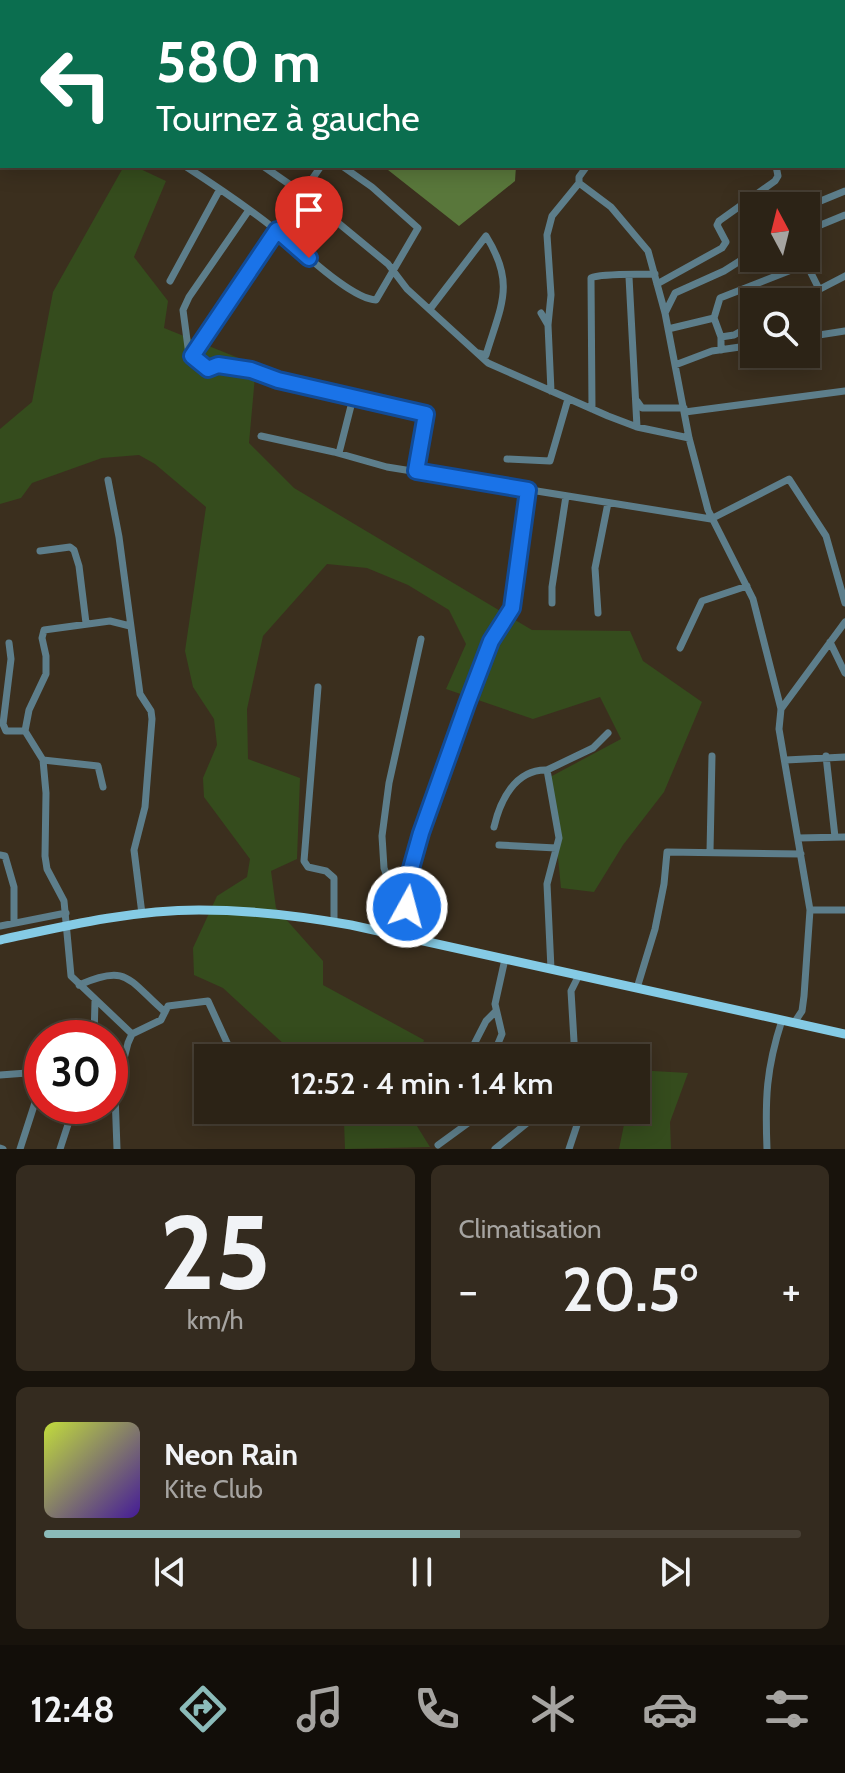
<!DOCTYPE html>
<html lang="fr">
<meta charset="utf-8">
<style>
body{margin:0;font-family:Cabin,sans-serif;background:#342b1f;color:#f1f3f6;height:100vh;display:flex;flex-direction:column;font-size:30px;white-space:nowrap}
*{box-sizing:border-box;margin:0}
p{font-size:26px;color:#a6a4a1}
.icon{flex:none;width:44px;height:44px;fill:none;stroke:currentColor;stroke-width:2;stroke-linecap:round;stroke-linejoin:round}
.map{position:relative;height:1149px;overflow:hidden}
.side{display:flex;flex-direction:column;gap:16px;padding:16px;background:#18130c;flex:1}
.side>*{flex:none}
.hud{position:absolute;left:0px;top:0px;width:846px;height:168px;box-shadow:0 4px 20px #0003,0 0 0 2px #484035;background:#0b6e4f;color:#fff;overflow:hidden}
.needle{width:52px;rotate:353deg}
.tools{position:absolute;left:740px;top:192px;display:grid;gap:16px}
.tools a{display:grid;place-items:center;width:80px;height:80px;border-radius:0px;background:#2c2316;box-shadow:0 4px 20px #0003,0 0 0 2px #484035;font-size:40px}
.speed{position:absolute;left:24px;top:1020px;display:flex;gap:16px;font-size:40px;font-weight:700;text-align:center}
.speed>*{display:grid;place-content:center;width:104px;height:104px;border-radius:50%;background:#2c2316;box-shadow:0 4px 20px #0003,0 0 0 2px #484035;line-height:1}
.speed .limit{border:12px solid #d22;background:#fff;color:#111}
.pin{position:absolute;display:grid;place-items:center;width:68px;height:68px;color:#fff;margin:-82px -34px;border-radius:50% 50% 50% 0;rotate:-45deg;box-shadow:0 0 8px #0007}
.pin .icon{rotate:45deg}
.me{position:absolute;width:88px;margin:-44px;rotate:7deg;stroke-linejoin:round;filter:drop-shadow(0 0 6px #0008)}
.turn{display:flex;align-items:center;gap:28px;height:168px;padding:0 24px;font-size:36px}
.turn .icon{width:104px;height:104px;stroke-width:2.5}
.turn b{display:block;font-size:56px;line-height:68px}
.big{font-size:60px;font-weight:600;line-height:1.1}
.side .widget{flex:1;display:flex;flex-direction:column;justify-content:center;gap:12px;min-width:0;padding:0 28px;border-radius:12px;background:#342b1f}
.side .dial{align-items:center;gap:0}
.dial b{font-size:104px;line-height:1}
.song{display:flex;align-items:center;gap:24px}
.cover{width:96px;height:96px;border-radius:12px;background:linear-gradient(135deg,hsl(70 70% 55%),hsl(260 70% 35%))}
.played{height:8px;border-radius:4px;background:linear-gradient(90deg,#8bbbb9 55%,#484035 55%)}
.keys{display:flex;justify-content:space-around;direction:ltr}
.heat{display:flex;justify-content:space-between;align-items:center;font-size:44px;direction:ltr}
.side .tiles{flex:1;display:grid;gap:16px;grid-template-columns:1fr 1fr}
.widget:last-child{grid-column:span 2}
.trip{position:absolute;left:194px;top:1044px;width:456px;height:80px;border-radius:0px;background:#2c2316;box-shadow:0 4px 20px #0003,0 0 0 2px #484035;font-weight:600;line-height:80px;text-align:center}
.dock{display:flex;height:128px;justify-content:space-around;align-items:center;background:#120e09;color:#a6a4a1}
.dock .icon{width:56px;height:56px}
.dock .active{color:#8bbbb9}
.dock b{font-size:36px;color:#f1f3f6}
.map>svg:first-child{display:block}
</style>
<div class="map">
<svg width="845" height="1149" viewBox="0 0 845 1149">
<rect width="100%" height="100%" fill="#3b2f1e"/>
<!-- green -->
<path fill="#354c1d" d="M124,166h10l32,15 -32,76 34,44 -4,27 92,37 -7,78 45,45 238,142 98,1 13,30 59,41 -38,90 -41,53 -29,47 -33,-4 -11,-111 71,-38 -21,-42 -67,22 -87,-30 20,-45 -17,-34 -41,-25 -41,-17 -40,-4 -64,72 -16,73 1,50 52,19 -3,81 -26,12 5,37 47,53v24l101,55 -6,18h-119l-76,-70 -29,-13 -1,-27 24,-52 30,-19 3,-18 -46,-62 -1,-19 14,-33 -3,-26 -21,-32 -8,-36 21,-144 -51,-43 -16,-9 -37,3 -70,25 -11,15 -21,6v-75l32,-27 21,-110z
M636,1070l52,3 -18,49 1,27h-52l8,-39h9z
M338,1110h69l23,37 -85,2 -1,-27z"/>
<!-- forest -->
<path fill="#59773b" d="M159,0h371l-372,2z
M383,166h133l-1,15 -56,45z"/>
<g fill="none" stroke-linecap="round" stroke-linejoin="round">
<!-- minor -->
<path stroke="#5d7e8b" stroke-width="7" d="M225,0l2,2
M446,0l2,2
M642,0l2,2
M416,2l2,-2
M545,2l2,-2
M635,2l2,-2
M0,17h2
M0,47h2
M0,102h2
M185,166c31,20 62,41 91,64 22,17 74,69 100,70l42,-72 -46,-41 -30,-21
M263,166l39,27 86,71 19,25 81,74 120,53 29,11 52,11
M587,166l-8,11v6l32,24 37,44 17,62 24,125 19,72 45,89 28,110 -2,20 31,181 -6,86 -2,15 -8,12
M806,207l39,-16
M249,210l-60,87 -6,13 6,45 8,3 11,11c24,-10 52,6 75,12 23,6 46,11 70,17
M806,231l39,-16
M805,261l14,28
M629,277l8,150
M170,281l50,-92
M657,284l65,-36 4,-6 -9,-17 2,-4 56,-40 3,-5 -2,-10
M795,302l50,-26
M430,309l56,-73c30,48 15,69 0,119l-8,-2
M541,313l7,12 3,66
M665,313l10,-20 49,-22 30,-19
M714,318l7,19v13
M548,325l3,-30 -4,-60 5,-19 27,-33
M668,329l46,-11 6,-20 79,-31 7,-9
M721,337l13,-2 20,-11
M806,337l39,-6
M192,356l129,-190
M675,365l37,-14 42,-6
M637,401l5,7h42
M592,409l-1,-131c11,-5 49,-3 64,-4
M685,412l160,-21
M261,436l73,16 53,15 324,52 78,-40 37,57 19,67
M339,453l14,-55 73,16 -10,57
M507,459l43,2 18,-62
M108,480l11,57 21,157 11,17 1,8 -7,88 -11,43 8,64
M40,551l30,-4 4,3 5,16 7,57
M552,603v-16l14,-91
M598,613l-3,-45 13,-65
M130,626l-20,-5 -66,9 -2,8 4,18v18l-17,36 -4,21 18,29 3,33 -1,63 2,13 17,32 7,75 61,58
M830,642l15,31
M9,643l2,16 -8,65 3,7h19
M680,648l22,-47 45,-15
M318,687l-14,174 4,6 18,4 8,7v44
M781,709l64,-87
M826,756l9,81
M43,760l55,6 5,21
M786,760l59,-3
M494,827c6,-26 21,-58 53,-57
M798,838l47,-1
M499,845l57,3
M710,852l2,-96
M0,855l5,1 9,31v36
M403,897l18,-64 23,-60 23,-69 24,-63 21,-33 16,-118
M810,910h35
M0,926l66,-13
M396,935l11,-32 -19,-24 -4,-11 -2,-32 7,-53 32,-144
M551,969l-4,-85 12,-46 -12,-68 46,-22 15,-15
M79,985c49,-22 49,-5 86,27
M637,988l18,-59 9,-45 3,-32 134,2
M94,1038l1,-37
M467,1058l19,-37 9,-9
M492,1058l10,-24 -7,-30 10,-45
M575,1058l-4,-67 8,-16
M0,1075l27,-2 15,3
M442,1121l4,-11
M438,1145l48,-35
M0,1148l3,1
M20,1149l22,-68
M60,1149l14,-43
M117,1149l-2,-55 13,-51 4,-9 29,-14 7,-14 40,-5 26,57
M495,1149l48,-39
M569,1149l13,-39
M767,1149c-2,-50 -1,-80 15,-129"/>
<!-- major -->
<path stroke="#85cbe5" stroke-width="9" d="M0,940c65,-14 132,-30 199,-30 51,0 102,6 152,15l494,109"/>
</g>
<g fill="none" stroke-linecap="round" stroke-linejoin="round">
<!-- route casing -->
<g stroke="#114b97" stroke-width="20">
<path id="route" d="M309,258l-32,-28 -85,126 16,13 10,-4 33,5 27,10 148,34 -10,57 112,19 -16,118 -21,33 -24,63 -46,129 -18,64 4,10"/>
</g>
<!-- route -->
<use href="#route" stroke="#1a73e8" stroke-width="14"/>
</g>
</svg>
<div class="tools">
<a><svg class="needle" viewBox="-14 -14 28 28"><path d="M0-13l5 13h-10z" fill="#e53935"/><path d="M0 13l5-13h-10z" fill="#a6a4a1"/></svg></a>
<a><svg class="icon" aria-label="search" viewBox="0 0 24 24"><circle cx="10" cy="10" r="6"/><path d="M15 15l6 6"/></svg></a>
</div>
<div class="speed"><div class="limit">30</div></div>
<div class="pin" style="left:309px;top:258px;background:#d93025"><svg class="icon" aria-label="arrive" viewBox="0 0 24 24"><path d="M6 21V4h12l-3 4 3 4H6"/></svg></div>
<svg class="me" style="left:407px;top:907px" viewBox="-20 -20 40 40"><circle r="17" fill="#1a73e8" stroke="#fff" stroke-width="3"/><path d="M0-11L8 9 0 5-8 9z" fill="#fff"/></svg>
<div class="trip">12:52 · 4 min · 1.4 km</div>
<div class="hud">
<div class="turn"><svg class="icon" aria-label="left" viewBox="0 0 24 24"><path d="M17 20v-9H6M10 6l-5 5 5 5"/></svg><div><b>580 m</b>Tournez à gauche</div></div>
</div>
</div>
<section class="side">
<div class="tiles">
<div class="widget dial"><b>25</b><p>km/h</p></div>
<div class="widget"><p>Climatisation</p>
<div class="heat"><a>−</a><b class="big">20.5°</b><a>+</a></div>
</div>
<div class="widget">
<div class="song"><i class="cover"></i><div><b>Neon Rain</b><p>Kite Club</p></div></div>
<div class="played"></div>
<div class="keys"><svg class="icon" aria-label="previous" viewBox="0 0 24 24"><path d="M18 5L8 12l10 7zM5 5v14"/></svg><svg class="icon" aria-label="pause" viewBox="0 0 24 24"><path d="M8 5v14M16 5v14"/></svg><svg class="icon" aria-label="next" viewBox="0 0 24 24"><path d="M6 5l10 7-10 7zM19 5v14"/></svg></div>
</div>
</div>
</section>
<nav class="dock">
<b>12:48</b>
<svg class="icon active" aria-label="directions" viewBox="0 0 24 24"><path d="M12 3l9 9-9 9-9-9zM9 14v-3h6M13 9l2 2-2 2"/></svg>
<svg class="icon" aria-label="music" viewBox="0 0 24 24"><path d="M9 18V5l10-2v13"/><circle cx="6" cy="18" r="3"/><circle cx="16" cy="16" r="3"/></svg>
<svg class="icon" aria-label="phone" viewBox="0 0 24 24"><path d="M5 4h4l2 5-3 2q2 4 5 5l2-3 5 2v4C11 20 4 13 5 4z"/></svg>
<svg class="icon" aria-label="climate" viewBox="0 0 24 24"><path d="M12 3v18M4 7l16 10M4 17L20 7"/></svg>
<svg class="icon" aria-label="car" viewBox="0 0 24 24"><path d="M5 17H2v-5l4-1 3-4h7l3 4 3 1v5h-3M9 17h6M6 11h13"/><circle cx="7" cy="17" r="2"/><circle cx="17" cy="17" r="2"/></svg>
<svg class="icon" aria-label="filters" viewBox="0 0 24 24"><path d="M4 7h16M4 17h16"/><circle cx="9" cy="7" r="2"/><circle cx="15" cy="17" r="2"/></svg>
</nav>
